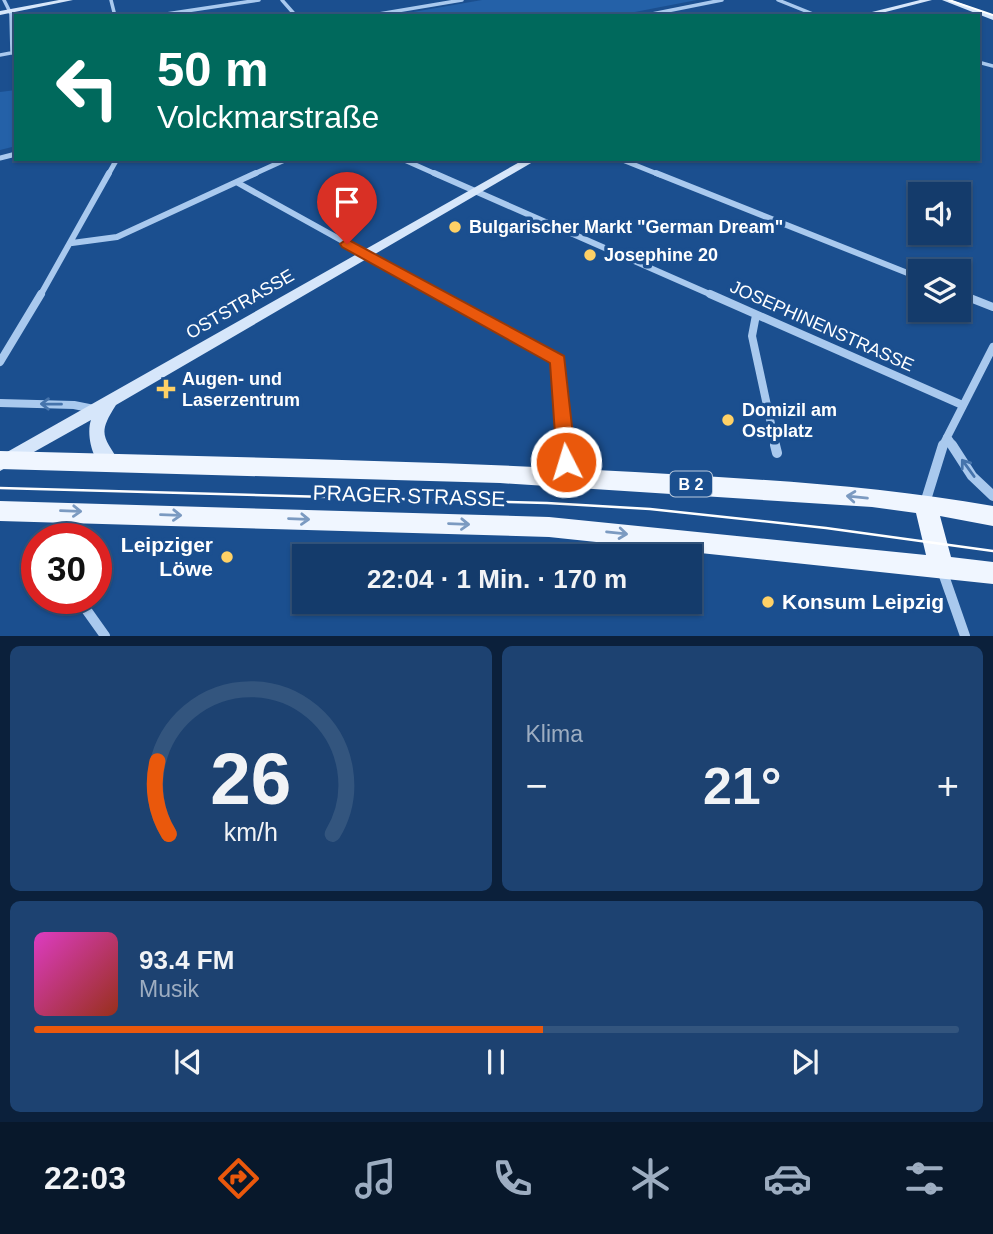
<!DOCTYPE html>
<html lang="de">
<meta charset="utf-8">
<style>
body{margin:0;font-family:Helvetica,sans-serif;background:#1d4271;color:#f1f3f6;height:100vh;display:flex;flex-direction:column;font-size:26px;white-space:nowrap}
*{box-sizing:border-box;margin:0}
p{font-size:23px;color:#9dadc1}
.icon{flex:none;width:38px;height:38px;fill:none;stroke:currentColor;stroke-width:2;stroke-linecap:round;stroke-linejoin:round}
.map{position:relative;height:636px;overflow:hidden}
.drawer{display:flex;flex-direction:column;gap:10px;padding:10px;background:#0b203b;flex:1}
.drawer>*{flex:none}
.guide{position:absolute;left:14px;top:14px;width:966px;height:147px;border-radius:0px;box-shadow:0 2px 5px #0004,0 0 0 2px #33557e;background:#00695c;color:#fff;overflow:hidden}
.controls{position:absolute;left:908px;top:182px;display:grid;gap:14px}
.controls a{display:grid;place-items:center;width:63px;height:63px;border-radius:0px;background:#143b6b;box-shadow:0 2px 5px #0004,0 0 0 2px #33557e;font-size:35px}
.speed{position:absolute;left:21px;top:523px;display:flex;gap:14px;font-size:35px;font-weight:700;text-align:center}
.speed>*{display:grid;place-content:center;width:91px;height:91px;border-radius:50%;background:#143b6b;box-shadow:0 2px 5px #0004,0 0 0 2px #33557e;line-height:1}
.speed .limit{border:10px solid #d22;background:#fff;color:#111}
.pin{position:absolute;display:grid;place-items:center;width:60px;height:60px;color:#fff;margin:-72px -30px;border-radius:50% 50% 50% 0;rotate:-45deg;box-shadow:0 0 7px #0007}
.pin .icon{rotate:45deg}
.me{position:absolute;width:77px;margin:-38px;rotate:355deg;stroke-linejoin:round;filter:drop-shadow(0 0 5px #0008)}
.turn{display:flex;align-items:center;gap:24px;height:147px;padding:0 28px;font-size:32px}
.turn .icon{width:91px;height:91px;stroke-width:2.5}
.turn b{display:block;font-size:49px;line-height:60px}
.big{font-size:52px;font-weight:700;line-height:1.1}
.drawer .card{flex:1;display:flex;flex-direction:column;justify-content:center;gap:10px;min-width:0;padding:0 24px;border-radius:10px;background:#1d4271}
.drawer .dial{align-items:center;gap:0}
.dial svg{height:182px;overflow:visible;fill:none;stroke:#33557e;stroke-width:7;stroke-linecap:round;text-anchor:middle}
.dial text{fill:#f1f3f6;stroke:none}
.song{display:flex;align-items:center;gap:21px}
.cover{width:84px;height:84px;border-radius:10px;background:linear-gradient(135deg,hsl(310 70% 55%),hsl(10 70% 35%))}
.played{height:7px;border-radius:4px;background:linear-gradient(90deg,#ea580c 55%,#33557e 55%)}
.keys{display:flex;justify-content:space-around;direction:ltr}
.heat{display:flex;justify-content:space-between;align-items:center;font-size:38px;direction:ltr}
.drawer .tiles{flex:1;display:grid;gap:10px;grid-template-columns:1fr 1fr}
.card:last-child{grid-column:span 2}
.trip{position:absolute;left:292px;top:544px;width:410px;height:70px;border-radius:0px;background:#143b6b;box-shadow:0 2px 5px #0004,0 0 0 2px #33557e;font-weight:700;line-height:70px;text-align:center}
.dock{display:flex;height:112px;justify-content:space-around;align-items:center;background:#08182b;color:#9dadc1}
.dock .icon{width:49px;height:49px}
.dock .on{color:#ea580c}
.dock b{font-size:32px;color:#f1f3f6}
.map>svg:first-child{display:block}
</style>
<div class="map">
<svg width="993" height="636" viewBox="0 0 993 636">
<rect width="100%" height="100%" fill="#1b4f8f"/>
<!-- green -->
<path fill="#2461a8" d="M482,0h215l-83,16h-224z
M16,90v56l-16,4v-58z"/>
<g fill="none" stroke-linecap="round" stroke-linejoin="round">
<!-- street-far4 -->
<path stroke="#a9c9ee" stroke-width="3.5" d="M4,0l7,14 1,39
M111,0l4,16
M282,0l14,16
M778,0l40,16
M153,16l106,-16
M367,16l95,-16
M642,16l80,-16
M0,55l16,-3
M978,62l15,4"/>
<!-- street-far3 -->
<path stroke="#a9c9ee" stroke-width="5" d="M0,158l16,-4
M402,159l36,16
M620,159l40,16
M108,175l9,-16
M252,175l35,-16"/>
<!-- street-far2 -->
<path stroke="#a9c9ee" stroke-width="6" d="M434,173l280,123
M656,173l264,105
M238,183l204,113
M72,243l45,-6 139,-64
M959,294l5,2
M40,296l69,-123"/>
<!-- street-far1 -->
<path stroke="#a9c9ee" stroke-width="8" d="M439,294l119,66 8,87
M710,294l250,110
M960,294l33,13
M756,315l-4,21 24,111
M0,362l41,-68
M0,403l74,2 20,4
M947,437l7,10
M942,447l51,-100"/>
<!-- street -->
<path stroke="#a9c9ee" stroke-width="10" d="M565,445l3,31
M775,445l2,8
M952,445l20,31 21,20
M925,503l18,-58
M942,570l23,66
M78,598l27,38"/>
<!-- secondary -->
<path fill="#d6e6fa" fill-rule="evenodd" d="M59,0h14l-73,15v-4z
M920,0h12l-62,16h-14z
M942,0h9l42,15v5z
M525,159h13l-422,246c-20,31 -11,31 4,59l-3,5c-22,7 -32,-33 -26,-49l-91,51v-15z"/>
<!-- primary -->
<path fill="#f0f6ff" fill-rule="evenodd" d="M0,451c212,6 424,9 635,21 120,7 240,13 358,34v20l-53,-10 11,41 42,5v22l-444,-47 -549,-16v-20l549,16 377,38 -10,-42 -44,-6 -372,-24 -500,-14z"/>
<!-- tram-far1 -->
<path stroke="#fff" stroke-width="2" d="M949,0l44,15"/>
<!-- tram -->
<path stroke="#fff" stroke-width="2.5" d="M0,488l547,15 103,6 176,19 167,23"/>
</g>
<!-- one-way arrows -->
<defs><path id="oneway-shaft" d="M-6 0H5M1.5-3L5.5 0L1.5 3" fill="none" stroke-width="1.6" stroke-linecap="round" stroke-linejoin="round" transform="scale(1.75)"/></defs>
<g stroke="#4674ac">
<use href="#oneway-shaft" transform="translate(51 404) rotate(-179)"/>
<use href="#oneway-shaft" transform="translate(968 468) rotate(-126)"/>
</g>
<g stroke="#7b9ac1">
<use href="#oneway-shaft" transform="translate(857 497) rotate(-174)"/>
<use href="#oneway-shaft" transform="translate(71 511) rotate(2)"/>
<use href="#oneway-shaft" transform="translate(171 515) rotate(2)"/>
<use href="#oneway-shaft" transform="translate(299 519) rotate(2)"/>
<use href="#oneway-shaft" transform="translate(459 524) rotate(2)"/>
<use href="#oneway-shaft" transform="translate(617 533) rotate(6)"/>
</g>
<!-- route -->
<path fill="#ea580c" stroke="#983908" stroke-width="2" d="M347,239l217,117 12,106 -3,6h-14l-2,-6 -7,-99 -208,-116 -2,-3z"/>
<!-- markers -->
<g fill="#ffd166" stroke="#1b4f8f" stroke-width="2.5">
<circle cx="455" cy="227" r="7"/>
<circle cx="590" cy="255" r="7"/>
<path d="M162.5 378.5h7v7h7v7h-7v7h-7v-7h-7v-7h7z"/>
<circle cx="728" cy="420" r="7"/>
<circle cx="227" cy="557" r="7"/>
<circle cx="768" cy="602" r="7"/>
</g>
<g text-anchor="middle" stroke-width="7" stroke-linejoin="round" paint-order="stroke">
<!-- shield labels -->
<rect fill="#1b4f8f" stroke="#bbcadd" stroke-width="2" x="670" y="471.5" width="42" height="25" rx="5"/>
<g font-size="16" font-weight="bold" fill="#fff">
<text x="691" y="490">B 2</text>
</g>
<!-- poi labels -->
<g font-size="18" font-weight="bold" fill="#fff" stroke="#1b4f8f" text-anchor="start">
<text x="469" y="233">Bulgarischer Markt "German Dream"</text>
<text x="604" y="261">Josephine 20</text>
<text x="182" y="385">Augen- und<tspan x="182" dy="21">Laserzentrum</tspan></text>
<text x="742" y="416">Domizil am<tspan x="742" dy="21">Ostplatz</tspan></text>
</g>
<!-- street labels -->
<g font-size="18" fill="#fff" stroke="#1b4f8f">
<text transform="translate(240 304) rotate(-30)" y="6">OSTSTRASSE</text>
<text transform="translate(822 326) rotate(24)" y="6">JOSEPHINENSTRASSE</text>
</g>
<!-- near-street labels -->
<g font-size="21" fill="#fff" stroke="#1b4f8f">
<text transform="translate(409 496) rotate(2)" y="7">PRAGER STRASSE</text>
</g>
<!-- near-poi labels -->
<g font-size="21" font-weight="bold" fill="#fff" stroke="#1b4f8f" text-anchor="end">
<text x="213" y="552">Leipziger<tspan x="213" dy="24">Löwe</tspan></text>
<text x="782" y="609" text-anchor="start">Konsum Leipzig</text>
</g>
</g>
</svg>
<div class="controls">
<a><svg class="icon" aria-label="sound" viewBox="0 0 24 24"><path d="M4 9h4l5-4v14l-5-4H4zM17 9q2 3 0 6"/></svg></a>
<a><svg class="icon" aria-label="layers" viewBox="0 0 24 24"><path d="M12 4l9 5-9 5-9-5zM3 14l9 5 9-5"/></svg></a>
</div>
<div class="speed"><div class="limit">30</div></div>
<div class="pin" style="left:347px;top:244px;background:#d93025"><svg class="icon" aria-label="arrive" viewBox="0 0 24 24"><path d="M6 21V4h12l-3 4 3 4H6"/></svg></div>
<svg class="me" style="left:566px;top:462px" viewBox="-20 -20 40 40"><circle r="17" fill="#ea580c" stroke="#fff" stroke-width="3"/><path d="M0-11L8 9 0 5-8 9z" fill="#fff"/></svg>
<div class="trip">22:04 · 1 Min. · 170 m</div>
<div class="guide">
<div class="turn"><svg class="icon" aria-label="left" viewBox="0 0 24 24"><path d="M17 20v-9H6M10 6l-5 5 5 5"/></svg><div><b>50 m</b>Volckmarstraße</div></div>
</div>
</div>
<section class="drawer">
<div class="tiles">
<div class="card dial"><svg viewBox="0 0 100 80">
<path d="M14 69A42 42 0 1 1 86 69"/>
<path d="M14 69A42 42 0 0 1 9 37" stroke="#ea580c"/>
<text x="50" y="56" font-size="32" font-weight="700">26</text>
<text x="50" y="72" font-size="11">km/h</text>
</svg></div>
<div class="card"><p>Klima</p>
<div class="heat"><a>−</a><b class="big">21°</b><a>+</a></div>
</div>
<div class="card">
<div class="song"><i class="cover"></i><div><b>93.4 FM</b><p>Musik</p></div></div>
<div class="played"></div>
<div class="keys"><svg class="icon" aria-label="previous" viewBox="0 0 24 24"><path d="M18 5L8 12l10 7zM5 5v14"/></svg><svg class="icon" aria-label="pause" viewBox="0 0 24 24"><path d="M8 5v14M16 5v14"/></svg><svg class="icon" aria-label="next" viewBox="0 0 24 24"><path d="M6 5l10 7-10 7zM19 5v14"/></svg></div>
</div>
</div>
</section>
<nav class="dock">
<b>22:03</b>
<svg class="icon on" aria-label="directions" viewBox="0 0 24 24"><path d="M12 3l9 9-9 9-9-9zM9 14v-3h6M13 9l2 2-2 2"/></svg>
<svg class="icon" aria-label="music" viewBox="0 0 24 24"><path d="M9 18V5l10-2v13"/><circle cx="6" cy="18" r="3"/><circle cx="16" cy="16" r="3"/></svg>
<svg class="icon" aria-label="phone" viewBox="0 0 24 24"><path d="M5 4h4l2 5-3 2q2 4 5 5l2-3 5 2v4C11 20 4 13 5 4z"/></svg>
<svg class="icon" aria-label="climate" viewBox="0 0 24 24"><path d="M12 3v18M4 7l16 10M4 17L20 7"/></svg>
<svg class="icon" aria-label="car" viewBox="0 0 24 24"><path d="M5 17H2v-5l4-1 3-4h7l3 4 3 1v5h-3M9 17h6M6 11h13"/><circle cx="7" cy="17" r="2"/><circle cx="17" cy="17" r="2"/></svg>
<svg class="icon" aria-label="filters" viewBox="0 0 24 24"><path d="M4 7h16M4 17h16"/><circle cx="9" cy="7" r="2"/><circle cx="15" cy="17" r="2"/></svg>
</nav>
